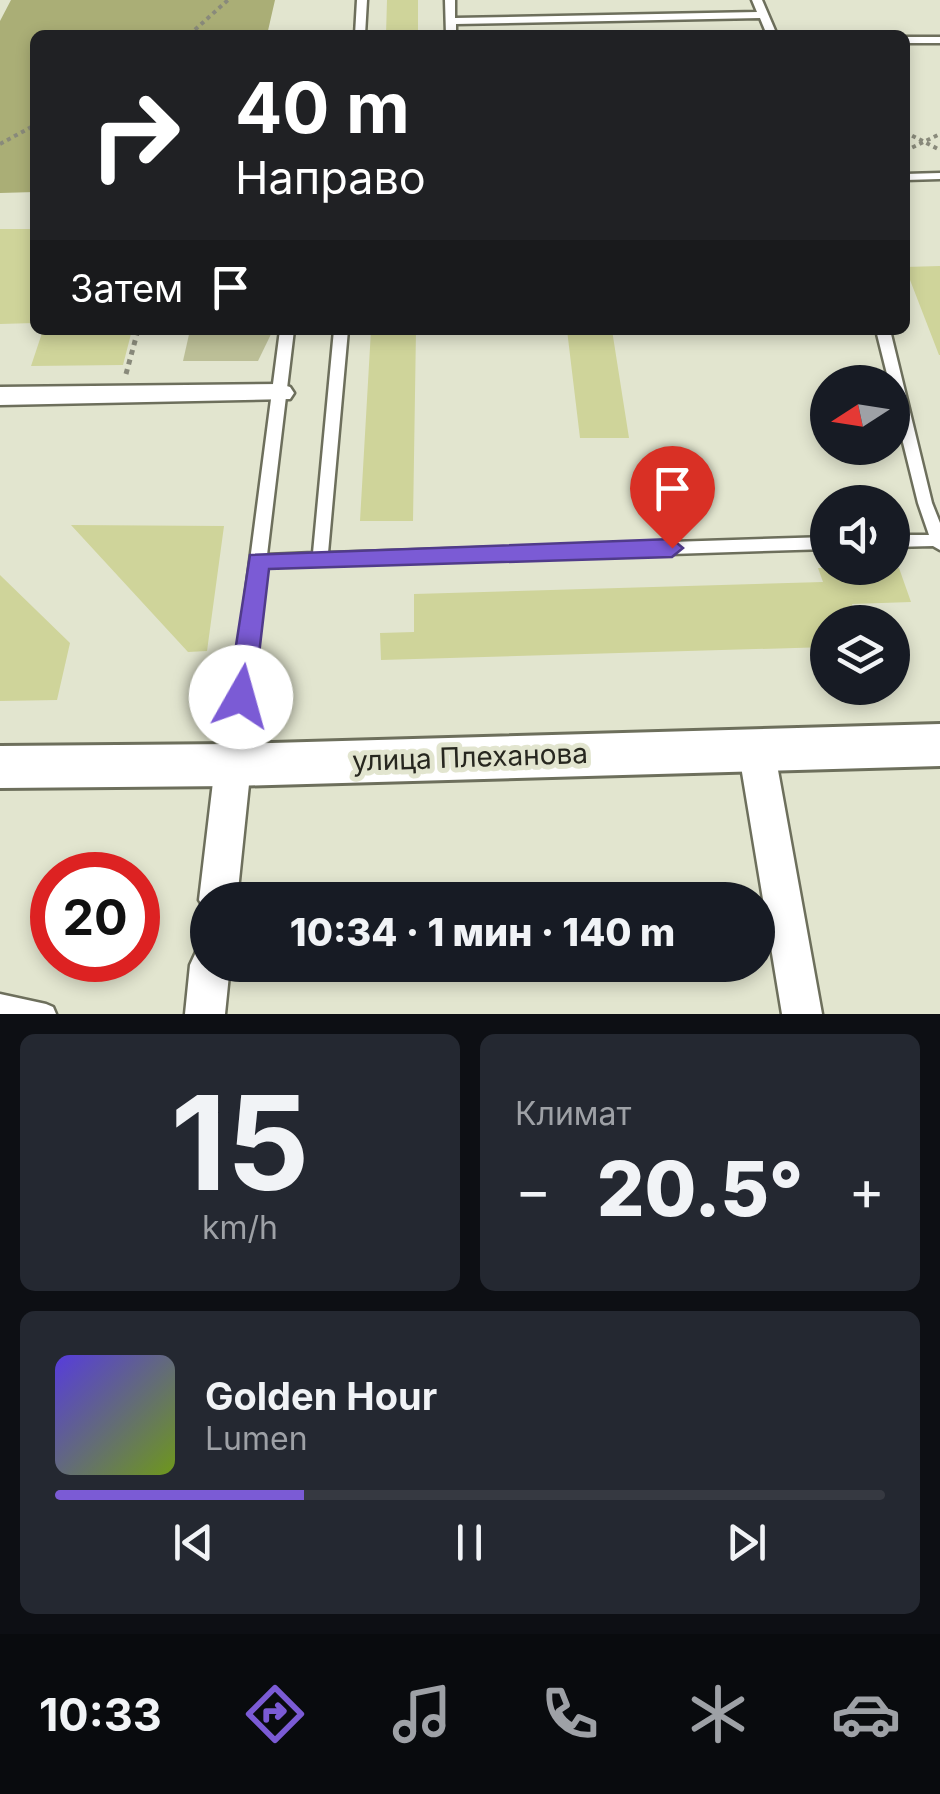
<!DOCTYPE html>
<html lang="ru">
<meta charset="utf-8">
<style>
body{margin:0;font-family:Inter,sans-serif;background:#242831;color:#f1f3f6;height:100vh;display:flex;flex-direction:column;font-size:38px;white-space:nowrap}
*{box-sizing:border-box;margin:0}
p{font-size:32px;color:#9ea1a6}
.icon{flex:none;width:55px;height:55px;fill:none;stroke:currentColor;stroke-width:2;stroke-linecap:round;stroke-linejoin:round}
.map{position:relative;height:1014px;overflow:hidden}
.drawer{display:flex;flex-direction:column;gap:20px;padding:20px;background:#0d0f14;flex:1}
.drawer>*{flex:none}
.top-card{position:absolute;left:30px;top:30px;width:880px;height:305px;border-radius:15px;box-shadow:0 5px 15px #0003;background:#202124;color:#fff;overflow:hidden}
.needle{width:65px;rotate:258deg}
.controls{position:absolute;left:810px;top:365px;display:grid;gap:20px}
.controls a{display:grid;place-items:center;width:100px;height:100px;border-radius:50%;background:#171b24;box-shadow:0 5px 15px #0003;font-size:50px}
.speed{position:absolute;left:30px;top:852px;display:flex;gap:20px;font-size:50px;font-weight:700;text-align:center}
.speed>*{display:grid;place-content:center;width:130px;height:130px;border-radius:50%;background:#171b24;box-shadow:0 5px 15px #0003;line-height:1}
.speed .limit{border:15px solid #d22;background:#fff;color:#111}
.pin{position:absolute;display:grid;place-items:center;width:85px;height:85px;color:#fff;margin:-102px -42px;border-radius:50% 50% 50% 0;rotate:-45deg;box-shadow:0 0 10px #0007}
.pin .icon{rotate:45deg}
.me{position:absolute;width:110px;margin:-55px;rotate:7deg;stroke-linejoin:round;filter:drop-shadow(0 0 8px #0008)}
.turn{display:flex;align-items:center;gap:35px;height:210px;padding:0 40px;font-size:45px}
.turn .icon{width:130px;height:130px;stroke-width:2.5}
.turn b{display:block;font-size:70px;line-height:85px}
.then{display:flex;align-items:center;height:95px;padding:0 40px;background:#0003;gap:20px;font-size:38px}
.big{font-size:75px;font-weight:800;line-height:1.1}
.drawer .card{flex:1;display:flex;flex-direction:column;justify-content:center;gap:15px;min-width:0;padding:0 35px;border-radius:15px;background:#242831}
.drawer .dial{align-items:center;gap:0}
.dial b{font-size:130px;line-height:1}
.song{display:flex;align-items:center;gap:30px}
.cover{width:120px;height:120px;border-radius:15px;background:linear-gradient(135deg,hsl(250 70% 55%),hsl(80 70% 35%))}
.played{height:10px;border-radius:5px;background:linear-gradient(90deg,#7b5bd5 30%,#363941 30%)}
.keys{display:flex;justify-content:space-around;direction:ltr}
.heat{display:flex;justify-content:space-between;align-items:center;font-size:55px;direction:ltr}
.drawer .tiles{flex:1;display:grid;gap:20px;grid-template-columns:1fr 1fr}
.card:last-child{grid-column:span 2}
.trip{position:absolute;left:190px;top:882px;width:585px;height:100px;border-radius:50px;background:#171b24;box-shadow:0 5px 15px #0003;font-weight:800;line-height:100px;text-align:center}
.menu{display:flex;height:160px;justify-content:space-around;align-items:center;background:#090b0e;color:#9ea1a6}
.menu .icon{width:70px;height:70px}
.menu .on{color:#7b5bd5}
.menu b{font-size:45px;color:#f1f3f6}
.map>svg:first-child{display:block}
</style>
<div class="map">
<svg width="940" height="1014" viewBox="0 0 940 1014">
<rect width="100%" height="100%" fill="#e2e5cf"/>
<!-- green -->
<path fill="#bcbf97" d="M190,330h83l-15,31h-75z"/>
<!-- forest -->
<path fill="#aaae76" d="M11,0h264l-8,35h-232v157l-35,1v-172z"/>
<!-- building -->
<path fill="#cfd49a" d="M387,0h31v35h-32z
M0,229h35v94l-35,1z
M940,266v89h-1l-34,-88z
M43,330h89l-9,35 -92,1z
M371,330h45l-3,191h-53z
M567,330h45l17,108h-49z
M71,525l153,1 -17,125 -19,1z
M818,568h81l12,34 -59,2 6,18h-30v25l-447,13 -1,-27 34,-1v-38l409,-12z
M0,575l70,68 -13,57 -57,1z"/>
<g fill="none" stroke-linecap="round" stroke-linejoin="round">
<!-- lane casing -->
<g stroke="#6d6f5c" stroke-width="5">
<path id="lane" d="M357,0h10l-2,35h-10z
M445,0h10v18l302,-6 -5,-12h10l15,35h-10l-7,-17 -304,6v11h-10z
M905,37h35v6h-35z
M940,173v6l-35,1v-6z
M280,330h14l-27,225 46,-2 21,-223h14l-20,223 500,-16v12l-563,18 -23,194 -3,5 -6,2 -6,-2 -3,-5z
M876,330h14l42,173 8,20v27l-7,-4 -41,1v-12h37l-11,-32 -26,-105v-16h-3z
M0,994l46,10 7,3 3,7h-56z"/>
</g>
<!-- street casing -->
<g stroke="#6d6f5c" stroke-width="5">
<path id="street" d="M280,384l10,3 4,6 -4,6 -290,6v-18z
M756,733l12,5 6,10 48,266h-40l-44,-266 6,-10z
M233,750l13,4 5,11 -14,135h-29v14l-9,-14 16,-135 5,-11z
M208,947v18h22l-5,49h-40l5,-49 6,-13z"/>
</g>
<!-- secondary casing -->
<g stroke="#6d6f5c" stroke-width="6">
<path id="secondary" d="M940,724v42l-707,20 -233,2v-42l233,-2z"/>
</g>
<!-- path-far1 -->
<path stroke="#898a7b" stroke-width="4" stroke-dasharray="4 4" stroke-linecap="butt" d="M189,35l39,-35
M905,132l35,18
M0,144l35,-19
M905,151l35,-17"/>
<!-- path -->
<path stroke="#898a7b" stroke-width="5" stroke-dasharray="5 5" stroke-linecap="butt" d="M126,374l12,-44"/>
<!-- lane -->
<use href="#lane" fill="#fff" fill-rule="evenodd"/>
<!-- street -->
<use href="#street" fill="#fff" fill-rule="evenodd"/>
<!-- secondary -->
<use href="#secondary" fill="#fff" fill-rule="evenodd"/>
</g>
<!-- route -->
<path fill="#7b5bd5" stroke="#503b8a" stroke-width="2.5" d="M672,539l11,9 -11,9 -403,12 -15,128 -4,7 -9,4 -9,-4 -4,-7 22,-142z"/>
<g text-anchor="middle" stroke-width="10" stroke-linejoin="round" paint-order="stroke">
<!-- street labels -->
<g font-size="28" fill="#27271f" stroke="#e2e5cf">
<text transform="translate(470 757) rotate(-2)" y="10">улица Плеханова</text>
</g>
</g>
</svg>
<div class="controls">
<a><svg class="needle" viewBox="-14 -14 28 28"><path d="M0-13l5 13h-10z" fill="#e53935"/><path d="M0 13l5-13h-10z" fill="#9ea1a6"/></svg></a>
<a><svg class="icon" aria-label="sound" viewBox="0 0 24 24"><path d="M4 9h4l5-4v14l-5-4H4zM17 9q2 3 0 6"/></svg></a>
<a><svg class="icon" aria-label="layers" viewBox="0 0 24 24"><path d="M12 4l9 5-9 5-9-5zM3 14l9 5 9-5"/></svg></a>
</div>
<div class="speed"><div class="limit">20</div></div>
<div class="pin" style="left:672px;top:548px;background:#d93025"><svg class="icon" aria-label="arrive" viewBox="0 0 24 24"><path d="M6 21V4h12l-3 4 3 4H6"/></svg></div>
<svg class="me" style="left:241px;top:697px" viewBox="-20 -20 40 40"><circle r="19" fill="#fff"/><path d="M0-13L10 11 0 6-10 11z" fill="#7b5bd5"/></svg>
<div class="trip">10:34 · 1 мин · 140 m</div>
<div class="top-card">
<div class="turn"><svg class="icon" aria-label="right" viewBox="0 0 24 24"><path d="M7 20v-9h11M14 6l5 5-5 5"/></svg><div><b>40 m</b>Направо</div></div>
<div class="then">Затем<svg class="icon" aria-label="arrive" viewBox="0 0 24 24"><path d="M6 21V4h12l-3 4 3 4H6"/></svg></div>
</div>
</div>
<section class="drawer">
<div class="tiles">
<div class="card dial"><b>15</b><p>km/h</p></div>
<div class="card"><p>Климат</p>
<div class="heat"><a>−</a><b class="big">20.5°</b><a>+</a></div>
</div>
<div class="card">
<div class="song"><i class="cover"></i><div><b>Golden Hour</b><p>Lumen</p></div></div>
<div class="played"></div>
<div class="keys"><svg class="icon" aria-label="previous" viewBox="0 0 24 24"><path d="M18 5L8 12l10 7zM5 5v14"/></svg><svg class="icon" aria-label="pause" viewBox="0 0 24 24"><path d="M8 5v14M16 5v14"/></svg><svg class="icon" aria-label="next" viewBox="0 0 24 24"><path d="M6 5l10 7-10 7zM19 5v14"/></svg></div>
</div>
</div>
</section>
<nav class="menu">
<b>10:33</b>
<svg class="icon on" aria-label="directions" viewBox="0 0 24 24"><path d="M12 3l9 9-9 9-9-9zM9 14v-3h6M13 9l2 2-2 2"/></svg>
<svg class="icon" aria-label="music" viewBox="0 0 24 24"><path d="M9 18V5l10-2v13"/><circle cx="6" cy="18" r="3"/><circle cx="16" cy="16" r="3"/></svg>
<svg class="icon" aria-label="phone" viewBox="0 0 24 24"><path d="M5 4h4l2 5-3 2q2 4 5 5l2-3 5 2v4C11 20 4 13 5 4z"/></svg>
<svg class="icon" aria-label="climate" viewBox="0 0 24 24"><path d="M12 3v18M4 7l16 10M4 17L20 7"/></svg>
<svg class="icon" aria-label="car" viewBox="0 0 24 24"><path d="M5 17H2v-5l4-1 3-4h7l3 4 3 1v5h-3M9 17h6M6 11h13"/><circle cx="7" cy="17" r="2"/><circle cx="17" cy="17" r="2"/></svg>
</nav>
